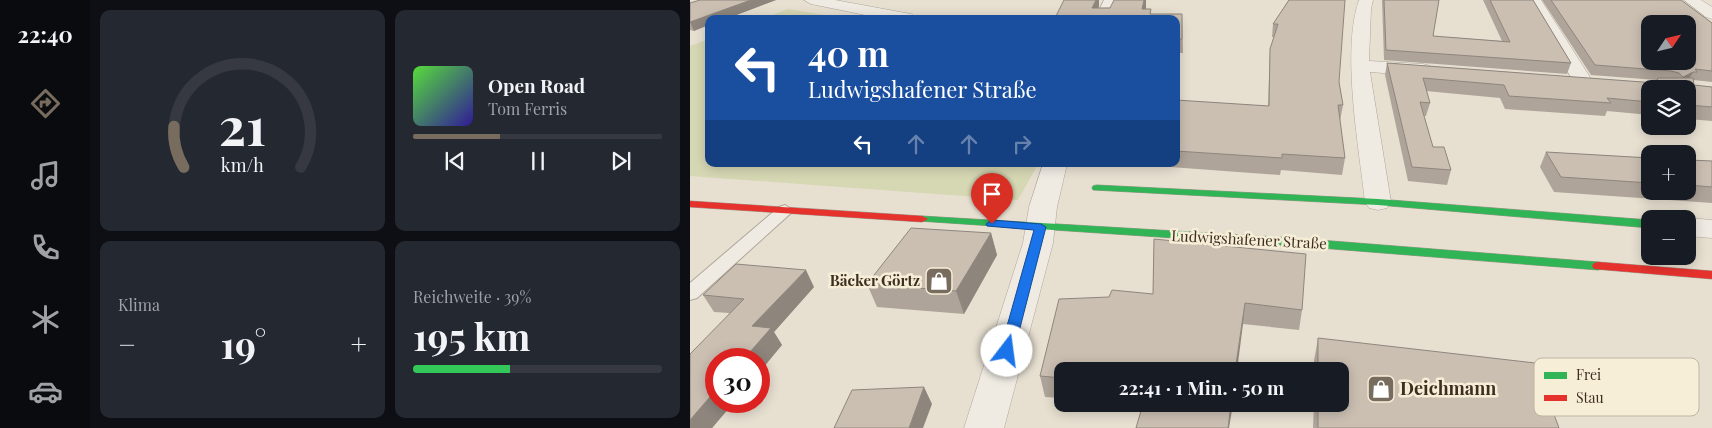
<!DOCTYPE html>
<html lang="de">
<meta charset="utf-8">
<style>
body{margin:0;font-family:"Playfair Display",serif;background:#242831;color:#f1f3f6;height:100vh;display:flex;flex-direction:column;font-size:19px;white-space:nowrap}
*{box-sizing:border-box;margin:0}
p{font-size:16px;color:#9ea1a6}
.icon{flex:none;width:28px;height:28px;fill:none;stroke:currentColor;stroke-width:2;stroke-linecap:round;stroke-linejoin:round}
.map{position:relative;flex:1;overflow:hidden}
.details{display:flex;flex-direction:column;gap:10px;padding:10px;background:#0d0f14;width:600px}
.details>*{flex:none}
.hud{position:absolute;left:15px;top:15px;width:475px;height:152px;border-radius:10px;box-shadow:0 2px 12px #0003;background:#1a4fa0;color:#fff;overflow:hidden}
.needle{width:32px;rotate:55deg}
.controls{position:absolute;left:951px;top:15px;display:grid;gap:10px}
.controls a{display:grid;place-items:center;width:55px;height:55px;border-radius:10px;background:#171b24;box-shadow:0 2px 12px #0003;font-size:25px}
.speed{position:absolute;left:15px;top:348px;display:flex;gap:10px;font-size:25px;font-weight:700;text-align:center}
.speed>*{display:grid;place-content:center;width:65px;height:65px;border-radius:50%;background:#171b24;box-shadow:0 2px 12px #0003;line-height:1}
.speed .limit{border:8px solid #d22;background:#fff;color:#111}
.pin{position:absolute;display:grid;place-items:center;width:42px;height:42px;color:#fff;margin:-51px -21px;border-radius:50% 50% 50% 0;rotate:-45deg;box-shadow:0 0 5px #0007}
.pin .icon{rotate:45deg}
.me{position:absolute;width:55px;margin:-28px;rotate:15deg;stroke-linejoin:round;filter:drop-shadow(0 0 4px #0008)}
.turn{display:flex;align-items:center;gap:18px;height:105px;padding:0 20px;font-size:22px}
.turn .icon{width:65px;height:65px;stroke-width:2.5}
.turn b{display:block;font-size:35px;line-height:42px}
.lanes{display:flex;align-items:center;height:48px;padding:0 20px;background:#0003;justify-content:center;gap:25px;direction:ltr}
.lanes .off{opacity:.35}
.big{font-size:38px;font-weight:700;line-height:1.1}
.details .widget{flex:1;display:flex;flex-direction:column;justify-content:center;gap:8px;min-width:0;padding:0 18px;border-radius:10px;background:#242831}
.details .dial{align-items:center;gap:0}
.dial svg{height:130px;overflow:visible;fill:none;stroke:#363941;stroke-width:7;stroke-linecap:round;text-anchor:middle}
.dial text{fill:#f1f3f6;stroke:none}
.song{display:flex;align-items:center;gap:15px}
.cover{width:60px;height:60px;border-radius:8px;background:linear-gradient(135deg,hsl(110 70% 55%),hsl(250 70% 35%))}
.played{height:5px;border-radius:2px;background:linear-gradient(90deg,#786c5e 35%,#363941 35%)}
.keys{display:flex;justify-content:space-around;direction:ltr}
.heat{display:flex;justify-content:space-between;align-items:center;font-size:28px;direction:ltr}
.charge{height:8px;border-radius:4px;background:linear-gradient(90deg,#34c759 39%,#363941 0)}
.details .tiles{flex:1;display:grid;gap:10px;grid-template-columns:repeat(2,1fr)}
.trip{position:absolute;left:364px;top:362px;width:295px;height:50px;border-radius:10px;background:#171b24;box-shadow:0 2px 12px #0003;font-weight:700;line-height:50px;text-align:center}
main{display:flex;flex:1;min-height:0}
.tabs{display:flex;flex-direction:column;width:90px;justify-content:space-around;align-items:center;background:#090b0e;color:#9ea1a6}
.tabs .icon{width:35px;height:35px}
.tabs .selected{color:#786c5e}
.tabs b{font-size:22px;color:#f1f3f6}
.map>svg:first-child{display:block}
</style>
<main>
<nav class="tabs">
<b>22:40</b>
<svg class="icon selected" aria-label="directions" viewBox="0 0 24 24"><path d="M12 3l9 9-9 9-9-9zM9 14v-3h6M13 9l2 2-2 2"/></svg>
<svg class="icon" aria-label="music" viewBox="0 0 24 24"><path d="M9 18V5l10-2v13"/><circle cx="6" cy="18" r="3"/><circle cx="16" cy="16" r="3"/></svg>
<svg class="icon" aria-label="phone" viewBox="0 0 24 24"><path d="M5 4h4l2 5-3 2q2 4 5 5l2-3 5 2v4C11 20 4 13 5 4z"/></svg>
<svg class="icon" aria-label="climate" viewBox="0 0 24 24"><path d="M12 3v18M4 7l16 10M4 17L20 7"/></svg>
<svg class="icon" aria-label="car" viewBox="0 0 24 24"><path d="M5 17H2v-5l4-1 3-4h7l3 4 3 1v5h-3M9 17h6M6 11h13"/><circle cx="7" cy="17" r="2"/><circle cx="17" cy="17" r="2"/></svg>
</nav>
<section class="details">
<div class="tiles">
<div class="widget dial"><svg viewBox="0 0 100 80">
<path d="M14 69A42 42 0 1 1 86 69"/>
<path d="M14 69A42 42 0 0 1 8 44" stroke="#786c5e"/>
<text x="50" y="56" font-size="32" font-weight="700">21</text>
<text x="50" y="72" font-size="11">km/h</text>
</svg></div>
<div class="widget">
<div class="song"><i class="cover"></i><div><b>Open Road</b><p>Tom Ferris</p></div></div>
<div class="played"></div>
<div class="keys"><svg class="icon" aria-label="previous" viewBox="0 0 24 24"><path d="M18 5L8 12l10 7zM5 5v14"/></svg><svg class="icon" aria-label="pause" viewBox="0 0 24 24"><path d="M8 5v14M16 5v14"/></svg><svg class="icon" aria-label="next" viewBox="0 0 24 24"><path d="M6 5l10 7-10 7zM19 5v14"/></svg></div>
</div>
<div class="widget"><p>Klima</p>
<div class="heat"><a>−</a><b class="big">19°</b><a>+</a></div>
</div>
<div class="widget"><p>Reichweite · 39%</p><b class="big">195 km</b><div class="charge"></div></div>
</div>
</section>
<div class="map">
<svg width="1022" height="428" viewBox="0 0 1022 428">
<rect width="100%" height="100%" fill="#e7e0d1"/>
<!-- green -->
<path fill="#d6d7b3" d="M98,9l61,10h-87z
M19,39v125h329l-20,36 -328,-24v-130z"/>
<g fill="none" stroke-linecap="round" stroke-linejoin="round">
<!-- lane casing -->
<g stroke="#ada599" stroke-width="2">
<path id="lane" d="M95,205l8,5 -2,3 -94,85 -7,2v-17l89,-76z"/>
</g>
<!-- street casing -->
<g stroke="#ada599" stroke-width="1">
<path id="street" d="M114,0h31l76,14 8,5h-34l-74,-15z
M414,0h14l-7,19h-16z
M669,0h14l-2,9 -2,52 54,3 7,2 2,4 -2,4 -7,2 -53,-4 21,130 -4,6 -9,2 -9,-2 -4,-6c-6,-54 -24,-152 -6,-202z
M837,0h14l52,82 -3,4h-14z
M994,0h17l11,7v12l-6,-2z
M353,164h24l-10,43 -4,36 -49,185h-40l59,-185 6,-36z
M998,218l24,2v18l-24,-2 -2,-17z"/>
</g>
<!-- fast casing -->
<g stroke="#9c958a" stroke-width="1">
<path id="fast" d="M407,185l281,14 272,21v8l-272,-23 -285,-15 -1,-2 1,-2z
M232,216l372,22 304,24 4,1 2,3 -2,3 -4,1 -304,-24 -376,-25 -2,-2z"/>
</g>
<!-- jam casing -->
<g stroke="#9c958a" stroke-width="1">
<path id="jam" d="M0,201l232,15 6,3 -6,3 -232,-15z
M908,262l114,9v8l-118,-10 -2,-3 2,-3z"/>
</g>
<!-- lane -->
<use href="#lane" fill="#efebe3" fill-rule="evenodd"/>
<!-- street -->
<use href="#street" fill="#efebe3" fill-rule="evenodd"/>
<!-- fast -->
<use href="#fast" fill="#30b455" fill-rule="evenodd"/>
<!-- jam -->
<use href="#jam" fill="#e5322d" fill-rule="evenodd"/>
</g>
<!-- wall -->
<path fill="#afa499" d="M86,0l-50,19h-17l-15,12 -4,-1v-27z
M599,0l50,82 4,23 -3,16 5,37 -3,17 -61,-5 -1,5 -110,-8 -1,-3h7v-64l92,6 2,-57 4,-12h-2l1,-13z
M692,0h57l-6,36 69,5 -19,-41h50l38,63 -4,11 -183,-14z
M852,0h139l31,23v59l-19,-2 1,5 18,2v34l-24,-2v-30h-38v26l-43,-4 -2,5 -100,-7 -5,-11 -74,-7 4,12 -4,13h-2l9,31 18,23 -4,15 -39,-4 -23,-106 2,-12 269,20 1,-3 -66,-5z
M409,6l-1,2 48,-1v2l5,5h31l1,39h-7v-34h-121v-1z
M856,152l104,6v33h38v-31l24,1v42l-158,-11 -14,-25z
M301,233l6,22 -33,59 -87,-7 -10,-23z
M464,239l148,71 -3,20 -56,-6 -181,47v27l-17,-1 -5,-21 113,-82z
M124,287l-40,45 8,13 -66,56h19l-23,27h-22l39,-115 -15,-1 -11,-17z
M628,338l241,90h-246l1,-24h26v-33h-26v-10z
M420,404h123l-91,3z"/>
<!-- shaded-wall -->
<path fill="#8e867d" d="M61,0h25l-50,19h-17v6l-15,6 -4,-9z
M406,0h3v6l-4,12 -3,-10z
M454,0h2v7l-2,12 -2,-10z
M1003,72l-6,10 -9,6 5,-11z
M301,233l6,22 -33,59 -8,-23z
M116,270l8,17 -40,45 8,13 -23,28v-14h-15l8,-33z
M555,303l-2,21 -6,47h-2z
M234,387l8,17 -9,24h-14z
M26,390v11h19l-23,27h-22v-8z
M541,404h2l-4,24h-1z"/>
<!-- building -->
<path fill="#cbbfb2" stroke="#8e867d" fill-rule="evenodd" d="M10,0h51l-61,22v-19z
M374,0h32l-4,8h18l4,-8h30l-2,9h9l-1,5h32v25h-6v-20l-121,-1z
M599,0h56l-6,82 4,23h-5l7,53 -63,-4v4l-106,-7v-51l93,6 1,-57 8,-25h-5z
M694,0h55l-6,36 77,6 -20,-42h43l38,63 -185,-13z
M861,0h130l31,23v48l-17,-2 2,3h-4l-10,5 -4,-4 -8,-2 -76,-6zM960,24h38v37h-38z
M697,63l269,20 2,-5h35l1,7 18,2v20l-24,-2v-16h-38v13l-43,-4 4,5 -102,-7 -5,-11 -81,-7 7,25 -10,-1 13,45h11l7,23 -39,-3z
M856,152l104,6v25l-89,-6z
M998,160l24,1v26l-24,-2z
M221,228l80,5 -35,58 -89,-7z
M464,239l152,15 -4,56 -57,-7 -10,68h-173v7l-22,-2 19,-77 50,-2 3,-7 41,4z
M46,264l70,6 -54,56 19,2 -27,31h-28v31l-26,30v-66l54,-55 -41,-4z
M628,338l217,25 24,65h-241v-24h22v-33h-22z
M234,387l-15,41h-75l18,-38z
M453,404h88l-3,24h-92z"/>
<!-- route -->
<path fill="#1a73e8" stroke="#114b97" d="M302,220l49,4 5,3 -32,124 -2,4h-10l-2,-4 34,-121 -47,-4 -1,-2z"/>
<!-- icons -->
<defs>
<g id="shop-square" transform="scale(1.4375)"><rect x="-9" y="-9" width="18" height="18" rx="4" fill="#786c5e" stroke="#f7eed8"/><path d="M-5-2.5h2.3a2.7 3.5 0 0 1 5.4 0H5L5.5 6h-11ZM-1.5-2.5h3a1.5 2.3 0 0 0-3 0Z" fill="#fff"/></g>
</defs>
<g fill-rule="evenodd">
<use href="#shop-square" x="249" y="281"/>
<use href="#shop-square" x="691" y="389"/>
</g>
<g text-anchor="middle" stroke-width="5" stroke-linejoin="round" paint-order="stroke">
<!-- street labels -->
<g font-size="15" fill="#3d2e20" stroke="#f7eed8">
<text transform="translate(559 240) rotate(3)" y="5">Ludwigshafener Straße</text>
</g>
<!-- poi labels -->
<g font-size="15" font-weight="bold" fill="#3d2e20" stroke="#f7eed8" text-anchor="end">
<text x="230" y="286">Bäcker Görtz</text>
</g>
<!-- near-poi labels -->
<g font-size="18" font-weight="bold" fill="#3d2e20" stroke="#f7eed8" text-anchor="start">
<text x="710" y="395">Deichmann</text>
</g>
</g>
<!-- legend -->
<rect x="844" y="358" width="165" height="58" rx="8" fill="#f7eed8" stroke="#bfb4a1" stroke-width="1"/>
<rect x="854" y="372" width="23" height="7" fill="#30b455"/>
<rect x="854" y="395" width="23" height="6" fill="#e5322d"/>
<g font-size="14" fill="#3d2e20">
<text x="886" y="380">Frei</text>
<text x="886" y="403">Stau</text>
</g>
</svg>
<div class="controls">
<a><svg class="needle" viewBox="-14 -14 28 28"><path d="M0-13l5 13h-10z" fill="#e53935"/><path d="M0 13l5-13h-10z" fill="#9ea1a6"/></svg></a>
<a><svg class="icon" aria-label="layers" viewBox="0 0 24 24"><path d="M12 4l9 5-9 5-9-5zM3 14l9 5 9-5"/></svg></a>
<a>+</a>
<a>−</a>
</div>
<div class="speed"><div class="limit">30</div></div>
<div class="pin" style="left:302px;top:224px;background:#d93025"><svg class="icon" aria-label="arrive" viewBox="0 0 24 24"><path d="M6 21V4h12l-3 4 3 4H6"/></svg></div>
<svg class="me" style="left:317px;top:351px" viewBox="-20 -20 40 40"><circle r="19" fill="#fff"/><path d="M0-13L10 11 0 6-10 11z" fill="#1a73e8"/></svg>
<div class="trip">22:41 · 1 Min. · 50 m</div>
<div class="hud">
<div class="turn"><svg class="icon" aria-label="left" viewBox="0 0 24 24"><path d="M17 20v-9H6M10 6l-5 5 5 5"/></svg><div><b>40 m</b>Ludwigshafener Straße</div></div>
<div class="lanes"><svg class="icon" aria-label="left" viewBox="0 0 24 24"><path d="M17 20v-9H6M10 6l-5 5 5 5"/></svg><svg class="icon off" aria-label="ahead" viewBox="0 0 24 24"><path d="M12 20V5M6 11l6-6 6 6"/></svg><svg class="icon off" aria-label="ahead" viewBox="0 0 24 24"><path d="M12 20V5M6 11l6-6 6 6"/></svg><svg class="icon off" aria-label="right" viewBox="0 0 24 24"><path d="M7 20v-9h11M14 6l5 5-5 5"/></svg></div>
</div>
</div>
</main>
